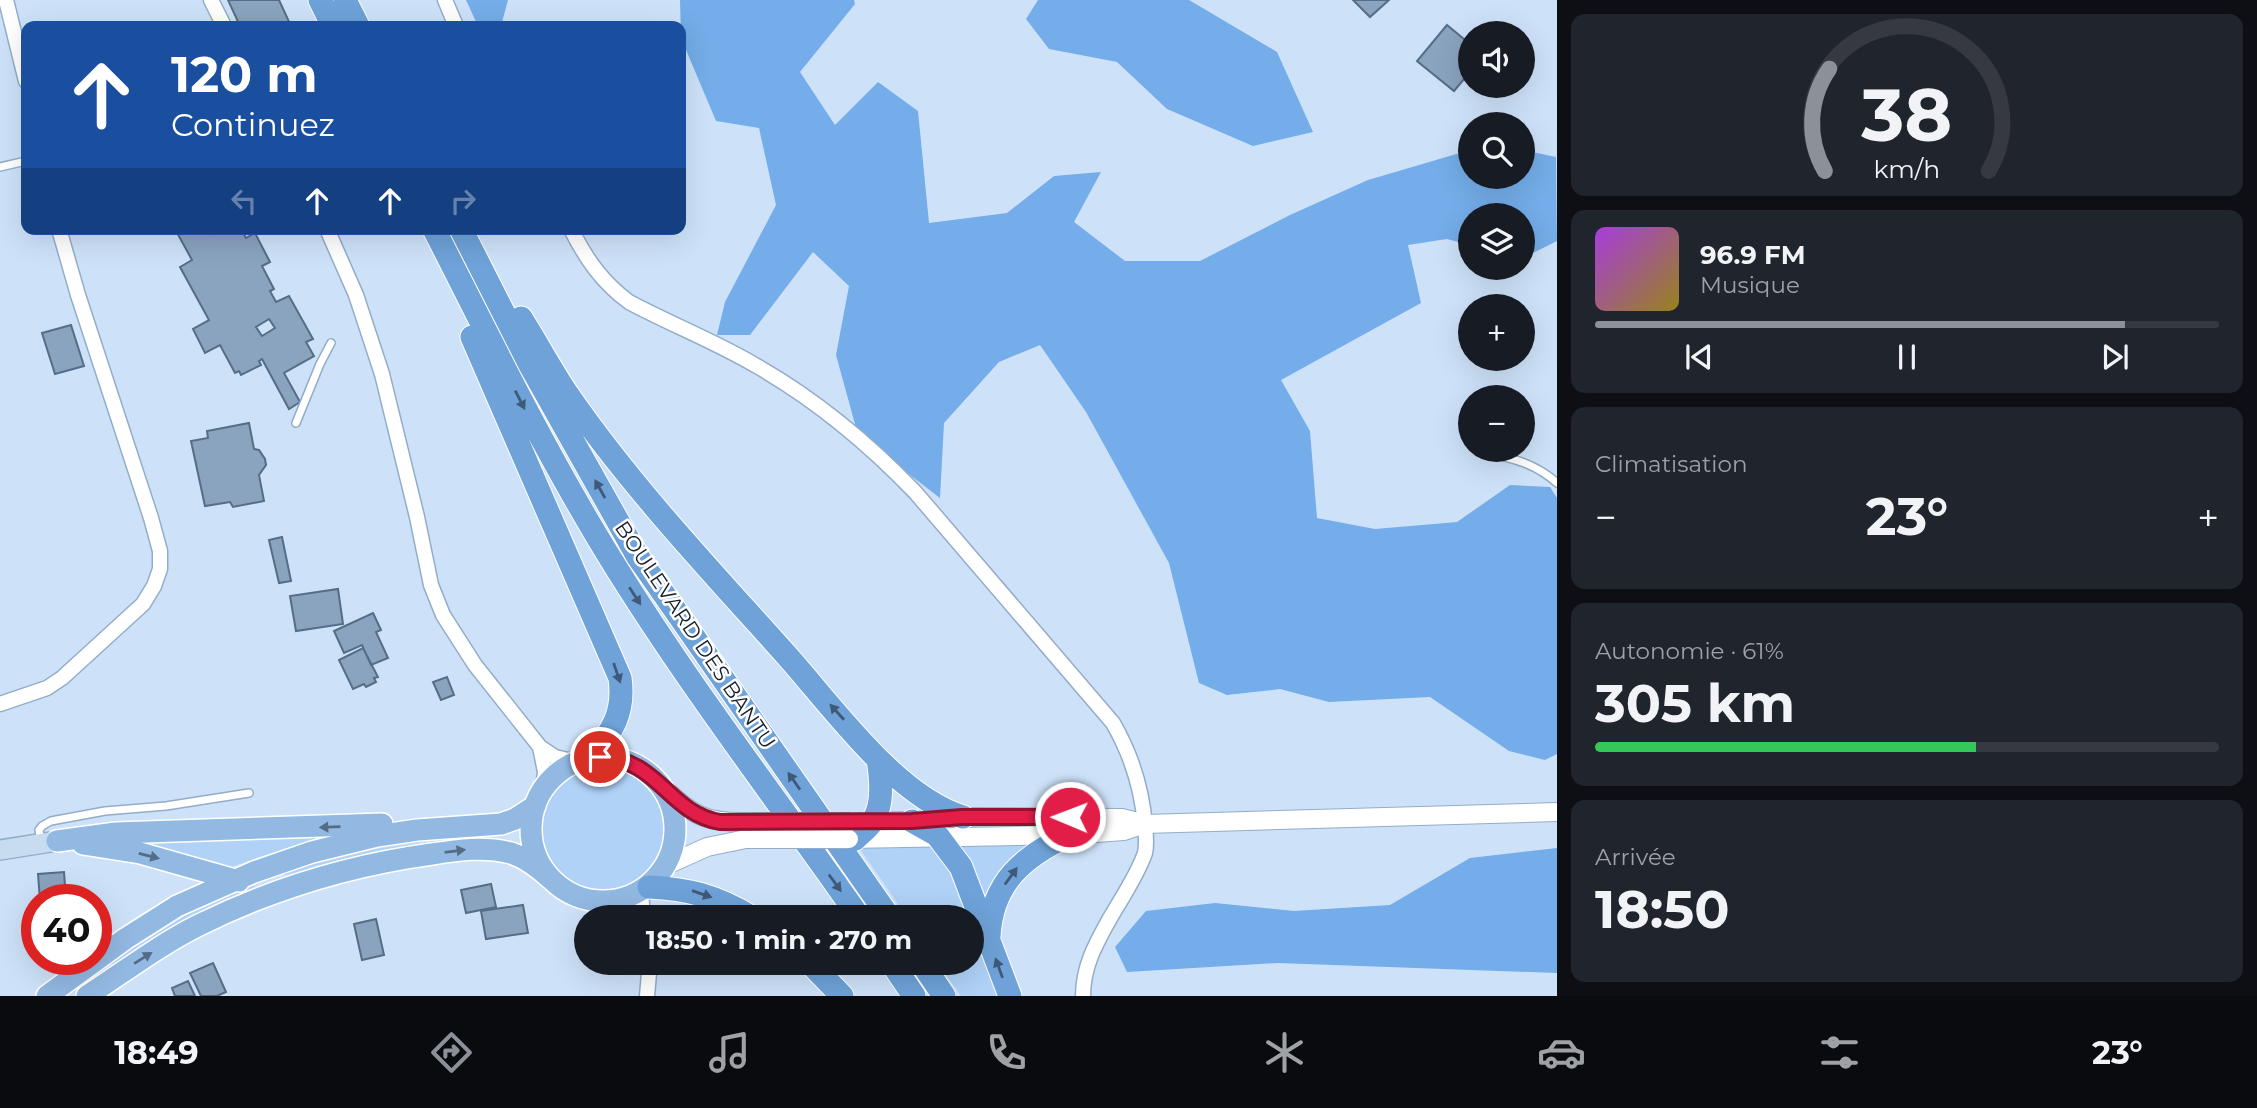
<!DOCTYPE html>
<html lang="fr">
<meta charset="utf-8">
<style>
body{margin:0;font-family:Montserrat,sans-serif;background:#20242c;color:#f1f3f6;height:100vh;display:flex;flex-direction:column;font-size:26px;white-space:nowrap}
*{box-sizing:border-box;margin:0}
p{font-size:23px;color:#9ea1a6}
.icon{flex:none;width:38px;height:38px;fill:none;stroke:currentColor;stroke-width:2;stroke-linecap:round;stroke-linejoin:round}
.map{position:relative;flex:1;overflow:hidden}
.details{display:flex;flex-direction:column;gap:14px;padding:14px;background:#0d0f14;width:700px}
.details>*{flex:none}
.top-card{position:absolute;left:21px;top:21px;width:665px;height:214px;border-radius:14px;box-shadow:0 7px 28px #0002;background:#1a4fa0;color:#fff;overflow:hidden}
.fabs{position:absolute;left:1458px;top:21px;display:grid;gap:14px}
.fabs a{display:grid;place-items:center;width:77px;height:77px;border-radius:50%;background:#171b24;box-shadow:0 7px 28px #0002;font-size:35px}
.speed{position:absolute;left:21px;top:884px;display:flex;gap:14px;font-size:35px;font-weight:700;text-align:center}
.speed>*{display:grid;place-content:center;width:91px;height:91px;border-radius:50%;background:#171b24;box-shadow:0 7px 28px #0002;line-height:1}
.speed .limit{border:10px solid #d22;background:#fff;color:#111}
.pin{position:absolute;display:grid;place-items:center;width:60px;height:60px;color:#fff;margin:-30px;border:4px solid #fff;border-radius:50%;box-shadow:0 2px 7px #0007}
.me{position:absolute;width:77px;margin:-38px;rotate:271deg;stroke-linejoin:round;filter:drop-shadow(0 0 5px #0008)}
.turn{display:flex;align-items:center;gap:24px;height:147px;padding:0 35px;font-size:32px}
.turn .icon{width:91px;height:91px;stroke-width:2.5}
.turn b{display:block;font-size:49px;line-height:60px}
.lanes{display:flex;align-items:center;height:66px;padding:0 35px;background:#0003;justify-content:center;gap:35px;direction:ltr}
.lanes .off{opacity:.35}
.big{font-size:52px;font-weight:700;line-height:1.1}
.details .widget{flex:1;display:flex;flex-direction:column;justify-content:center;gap:10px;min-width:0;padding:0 24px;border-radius:14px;background:#20242c}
.details .dial{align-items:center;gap:0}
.dial svg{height:182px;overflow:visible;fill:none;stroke:#363941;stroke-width:7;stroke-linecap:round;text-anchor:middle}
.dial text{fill:#f1f3f6;stroke:none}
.song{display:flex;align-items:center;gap:21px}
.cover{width:84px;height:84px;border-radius:10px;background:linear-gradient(135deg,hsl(280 70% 55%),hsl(50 70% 35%))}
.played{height:7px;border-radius:4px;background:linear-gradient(90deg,#8c9099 85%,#363941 85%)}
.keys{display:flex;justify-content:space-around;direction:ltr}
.heat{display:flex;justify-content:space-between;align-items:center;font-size:38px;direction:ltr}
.charge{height:10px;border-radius:5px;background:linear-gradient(90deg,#34c759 61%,#363941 0)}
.trip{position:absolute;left:574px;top:905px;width:410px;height:70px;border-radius:35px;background:#171b24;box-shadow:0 7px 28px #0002;font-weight:700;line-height:70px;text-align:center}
.tabs{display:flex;height:112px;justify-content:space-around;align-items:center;background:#090b0e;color:#9ea1a6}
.tabs .icon{width:49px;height:49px}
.tabs .on{color:#8c9099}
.tabs b{font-size:32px;color:#f1f3f6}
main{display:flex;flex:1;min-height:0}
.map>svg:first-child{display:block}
</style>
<main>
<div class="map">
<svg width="1557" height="996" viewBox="0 0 1557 996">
<rect width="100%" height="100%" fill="#cde2f9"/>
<!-- green -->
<path fill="#b0d2f7" d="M541 830a62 62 0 1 1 124 0a62 62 0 1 1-124 0Z
M337,836l-53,13 -56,19 -112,-29z
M441,840l8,1 -57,9 -106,25h-11l4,-4 73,-19z
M1037,842l-52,72 -30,-70z
M919,845c34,4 40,45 52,72h-64l-47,-68z
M245,886h10l3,4 -143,75 -3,-1v-3c42,-30 85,-54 133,-75z
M971,919l30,77h-40l-23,-33 33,-1z"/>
<!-- forest -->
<path fill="#74ade9" d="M466,0h42l-7,26h-23z
M680,0h174l1,4 -55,68 35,53 43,-43 40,29 11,112 78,-10 47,-37 47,-4 -27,50 51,39h75l90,-46 78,-35 102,-30v27h52l1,-27 33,7 1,84 -34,17 -1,-43h-52v30l-23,-6 -39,6 13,58 -140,77 29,51 7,87 58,11 82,-7 53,-37 40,2 7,11v256l-12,6 -36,-9 -79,-54 -101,5 -49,-13 -53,6 -28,-12 -30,-120 -83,-151 -46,-67 -41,17 -55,61 -4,75 -82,-63 -22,-80 13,-69 -36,-34 -63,83h-33l8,-33 51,-97 -17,-77 -43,-7 -35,-83z
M1038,0h151l88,52 36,80 -60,14 -86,-37 -50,-47 -68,-13 -23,-30z
M1557,848v125l-279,-10 -151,9 -12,-25 31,-36 69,-8 79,8 96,-6 80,-47z"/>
<!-- building -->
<path fill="#8aa3bf" stroke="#566d86" stroke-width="2" fill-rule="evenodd" d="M228,0h51l12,26h-51z
M1353,0h36l-19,17z
M1447,25l23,19v28l-16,19 -37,-30z
M175,229h33l2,5 10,-5h21l5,9 9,-5 15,29 -8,4 12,23 -4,2 6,11 13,-6 24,43 -7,3 8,14 -30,17 16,29 -11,7 -27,-50 -3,2 2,4 -20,10 -2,-4 -4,2 -15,-28 -15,8 -12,-24 16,-9 -29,-53 12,-7zM269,319l6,9 -13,8 -6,-9z
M71,325l13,41 -29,8 -13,-41z
M249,423l5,26 5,1 6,9 1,6 -7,10 5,26 -31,6 -3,-5 -25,4 -14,-65 17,-3 -1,-7z
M282,537l9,44 -12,2 -10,-43z
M338,589l5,35 -47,7 -6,-35z
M373,613l8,17 -5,2 12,26 -17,7 -9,-20 -18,8 -10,-22z
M363,648l15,29 -4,1 2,4 -10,5 -2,-3 -11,5 -14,-29z
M447,677l7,18 -13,5 -8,-18z
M64,872l2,28h-26l-2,-26z
M491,884l5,23 -30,6 -5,-23z
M523,905l5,28 -42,6 -5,-28z
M376,919l8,36 -22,5 -8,-36z
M213,963l13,29 -9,4h-16l-11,-23z
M188,981l7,15h-20l-3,-8z"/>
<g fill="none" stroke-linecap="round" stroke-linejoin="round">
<!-- service casing -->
<g stroke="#93adc8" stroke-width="10">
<path id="service" d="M0,167l26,-6
M296,423l24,-59 11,-21
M1486,453c27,5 50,11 71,30
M41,843l-2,-13 3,-4 9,-5 54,-10 61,-5 83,-13"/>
</g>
<!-- minor casing -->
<g stroke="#93adc8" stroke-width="17">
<path id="minor" d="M6,0l20,81
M211,0l13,26
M445,0l11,26
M327,229l29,66 26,79 35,143 14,68 12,30 32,50 65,82 15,10 22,5
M571,229c15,30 31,53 58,73 41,22 85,39 126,63 60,34 112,77 160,127l198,231c19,33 29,65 32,103 1,9 2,18 0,27 -8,23 -24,46 -36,67 -14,25 -26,47 -26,76
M0,704l47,-16 15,-10 81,-74 11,-18 6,-17v-18l-9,-33 -73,-223 -19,-66
M540,747l5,25 -2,17
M641,892l2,25
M611,901l12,16
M647,996l3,-34"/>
</g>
<!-- tertiary casing -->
<g stroke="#93adc8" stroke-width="20">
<path id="tertiary" d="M659,784c33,29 41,39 87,38
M862,822l50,-1 51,-4 159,1 23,6 412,-12
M849,839l220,-4 55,-4 21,-7
M667,865l40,-18 39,-8"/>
</g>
<!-- secondary casing -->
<g stroke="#93adc8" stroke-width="22">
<path id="secondary" d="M0,850l57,-9"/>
</g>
<!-- primary casing -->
<g stroke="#fff" stroke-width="24">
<path id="primary" d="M531 829a72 72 0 1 1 144 0a72 72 0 1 1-144 0Z
M57,841l59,-8 266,-9
M83,844l57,9 99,28
M47,996l78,-57 52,-33 77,-34 58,-20 65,-16 40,-6 84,-6 14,-5 20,-13
M87,996c37,-24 72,-51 112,-71 73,-36 152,-60 233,-71 26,-4 52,-8 79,-1 15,5 28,15 40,26"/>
</g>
<!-- trunk casing -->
<g stroke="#fff" stroke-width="25">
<path id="trunk" d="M320,0l13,26
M345,0l13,26
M434,229c53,104 104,209 164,309 79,132 173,253 261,379
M461,229l69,136 108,192 251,360
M521,318c16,25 30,52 47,77 65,94 145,178 221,263 45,51 108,139 174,159
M472,337l148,341c5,35 -8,55 -31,80
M912,821l25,14 24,32 49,129
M855,839c5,-5 13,-11 17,-17 12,-16 9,-45 6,-63
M649,887c40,2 67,9 102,30
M989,936c3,-54 35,-80 80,-101
M809,962l33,34
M891,962l23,34
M921,962l23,34"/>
</g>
<!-- service -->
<use href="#service" stroke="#fff" stroke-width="7"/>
<!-- minor -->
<use href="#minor" stroke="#fff" stroke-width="14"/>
<!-- tertiary -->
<use href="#tertiary" stroke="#fff" stroke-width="18"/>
<!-- secondary -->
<use href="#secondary" stroke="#c8dcf0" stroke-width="19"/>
<!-- primary -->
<use href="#primary" stroke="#92b9e2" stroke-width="21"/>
<!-- trunk -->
<use href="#trunk" stroke="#6ea2d8" stroke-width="23"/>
<!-- tertiary-bridge casing -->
<g stroke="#93adc8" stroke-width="20" stroke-linecap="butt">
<path id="tertiary-bridge" d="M746,822h104
M746,839h103"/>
</g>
<!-- tertiary-bridge -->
<use href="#tertiary-bridge" stroke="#fff" stroke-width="18"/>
</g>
<!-- one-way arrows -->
<defs><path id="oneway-solid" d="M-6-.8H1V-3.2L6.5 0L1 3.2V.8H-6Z" transform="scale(1.75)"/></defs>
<g fill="#3e5a78">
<use href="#oneway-solid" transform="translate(520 400) rotate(63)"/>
<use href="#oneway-solid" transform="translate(600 489) rotate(-119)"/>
<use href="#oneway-solid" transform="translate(635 596) rotate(57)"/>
<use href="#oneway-solid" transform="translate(617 673) rotate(71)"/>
<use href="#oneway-solid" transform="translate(837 712) rotate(-132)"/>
<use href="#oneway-solid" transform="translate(794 781) rotate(-125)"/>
<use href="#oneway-solid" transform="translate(1011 876) rotate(-54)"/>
<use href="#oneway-solid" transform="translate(835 883) rotate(54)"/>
<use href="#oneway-solid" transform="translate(702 894) rotate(19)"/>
<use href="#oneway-solid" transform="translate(999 968) rotate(-110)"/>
</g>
<g fill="#546c86">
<use href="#oneway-solid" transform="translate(330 827) rotate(178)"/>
<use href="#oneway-solid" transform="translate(455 851) rotate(-7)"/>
<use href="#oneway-solid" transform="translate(149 856) rotate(14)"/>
<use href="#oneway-solid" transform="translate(143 958) rotate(-32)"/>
</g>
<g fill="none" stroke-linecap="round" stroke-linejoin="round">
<!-- route casing -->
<g stroke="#92132f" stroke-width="18">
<path id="route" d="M600,757c59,2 68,56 120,65l192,-1 50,-4h108"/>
</g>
<!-- route -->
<use href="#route" stroke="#e11d48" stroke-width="12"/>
</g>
<g text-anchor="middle" stroke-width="5" stroke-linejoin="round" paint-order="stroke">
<!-- street labels -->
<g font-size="21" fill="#16202a" stroke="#fff">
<text transform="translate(695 635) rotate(56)" y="7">BOULEVARD DES BANTU</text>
</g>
</g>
</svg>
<div class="fabs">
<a><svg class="icon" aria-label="sound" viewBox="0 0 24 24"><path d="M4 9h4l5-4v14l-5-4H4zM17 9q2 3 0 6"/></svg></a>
<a><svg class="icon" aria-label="search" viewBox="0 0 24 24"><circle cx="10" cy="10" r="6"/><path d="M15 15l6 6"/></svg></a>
<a><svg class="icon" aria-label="layers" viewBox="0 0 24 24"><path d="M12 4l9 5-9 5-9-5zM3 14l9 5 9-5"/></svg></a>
<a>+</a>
<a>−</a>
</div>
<div class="speed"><div class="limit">40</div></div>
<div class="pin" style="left:600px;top:757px;background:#d93025"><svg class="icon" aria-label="arrive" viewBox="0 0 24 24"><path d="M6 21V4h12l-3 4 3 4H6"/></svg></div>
<svg class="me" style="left:1070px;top:817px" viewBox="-20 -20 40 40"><circle r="17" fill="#e11d48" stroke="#fff" stroke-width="3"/><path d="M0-11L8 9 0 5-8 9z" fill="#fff"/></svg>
<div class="trip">18:50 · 1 min · 270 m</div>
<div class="top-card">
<div class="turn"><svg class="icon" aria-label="ahead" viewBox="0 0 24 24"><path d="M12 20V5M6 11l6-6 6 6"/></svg><div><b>120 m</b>Continuez</div></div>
<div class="lanes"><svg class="icon off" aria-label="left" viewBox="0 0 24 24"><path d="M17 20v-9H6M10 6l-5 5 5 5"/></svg><svg class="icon" aria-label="ahead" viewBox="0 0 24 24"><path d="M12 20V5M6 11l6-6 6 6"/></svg><svg class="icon" aria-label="ahead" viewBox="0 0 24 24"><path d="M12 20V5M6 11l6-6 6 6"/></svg><svg class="icon off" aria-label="right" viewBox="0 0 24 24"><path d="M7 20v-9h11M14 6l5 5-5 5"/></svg></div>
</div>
</div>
<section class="details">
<div class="widget dial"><svg viewBox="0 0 100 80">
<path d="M14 69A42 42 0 1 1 86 69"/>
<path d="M14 69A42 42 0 0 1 16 24" stroke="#8c9099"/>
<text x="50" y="56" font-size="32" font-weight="700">38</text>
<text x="50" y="72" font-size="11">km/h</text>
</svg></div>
<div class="widget">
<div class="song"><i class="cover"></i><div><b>96.9 FM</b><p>Musique</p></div></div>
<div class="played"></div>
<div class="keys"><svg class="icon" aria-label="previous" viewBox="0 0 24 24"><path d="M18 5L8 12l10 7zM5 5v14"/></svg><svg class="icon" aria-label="pause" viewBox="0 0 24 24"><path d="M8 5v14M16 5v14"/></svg><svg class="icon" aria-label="next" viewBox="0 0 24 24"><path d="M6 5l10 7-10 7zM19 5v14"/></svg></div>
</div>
<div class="widget"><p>Climatisation</p>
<div class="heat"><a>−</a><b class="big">23°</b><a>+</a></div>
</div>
<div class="widget"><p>Autonomie · 61%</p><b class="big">305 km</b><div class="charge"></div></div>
<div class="widget"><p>Arrivée</p><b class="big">18:50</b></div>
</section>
</main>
<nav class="tabs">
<b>18:49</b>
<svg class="icon on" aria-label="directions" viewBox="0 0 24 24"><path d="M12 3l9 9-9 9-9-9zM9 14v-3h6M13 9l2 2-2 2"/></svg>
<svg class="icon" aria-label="music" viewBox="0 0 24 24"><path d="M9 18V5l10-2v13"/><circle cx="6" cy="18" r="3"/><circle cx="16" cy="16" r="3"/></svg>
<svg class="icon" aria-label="phone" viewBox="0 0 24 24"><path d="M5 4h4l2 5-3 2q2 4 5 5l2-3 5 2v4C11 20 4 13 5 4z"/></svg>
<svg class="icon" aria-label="climate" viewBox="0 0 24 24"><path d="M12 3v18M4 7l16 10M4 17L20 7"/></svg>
<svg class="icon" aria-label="car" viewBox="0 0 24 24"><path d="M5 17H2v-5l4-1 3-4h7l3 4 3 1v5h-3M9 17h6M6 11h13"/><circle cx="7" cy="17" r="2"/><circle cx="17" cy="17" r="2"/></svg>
<svg class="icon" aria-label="filters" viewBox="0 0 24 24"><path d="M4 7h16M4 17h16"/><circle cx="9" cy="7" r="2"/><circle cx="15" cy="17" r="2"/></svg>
<b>23°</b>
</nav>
